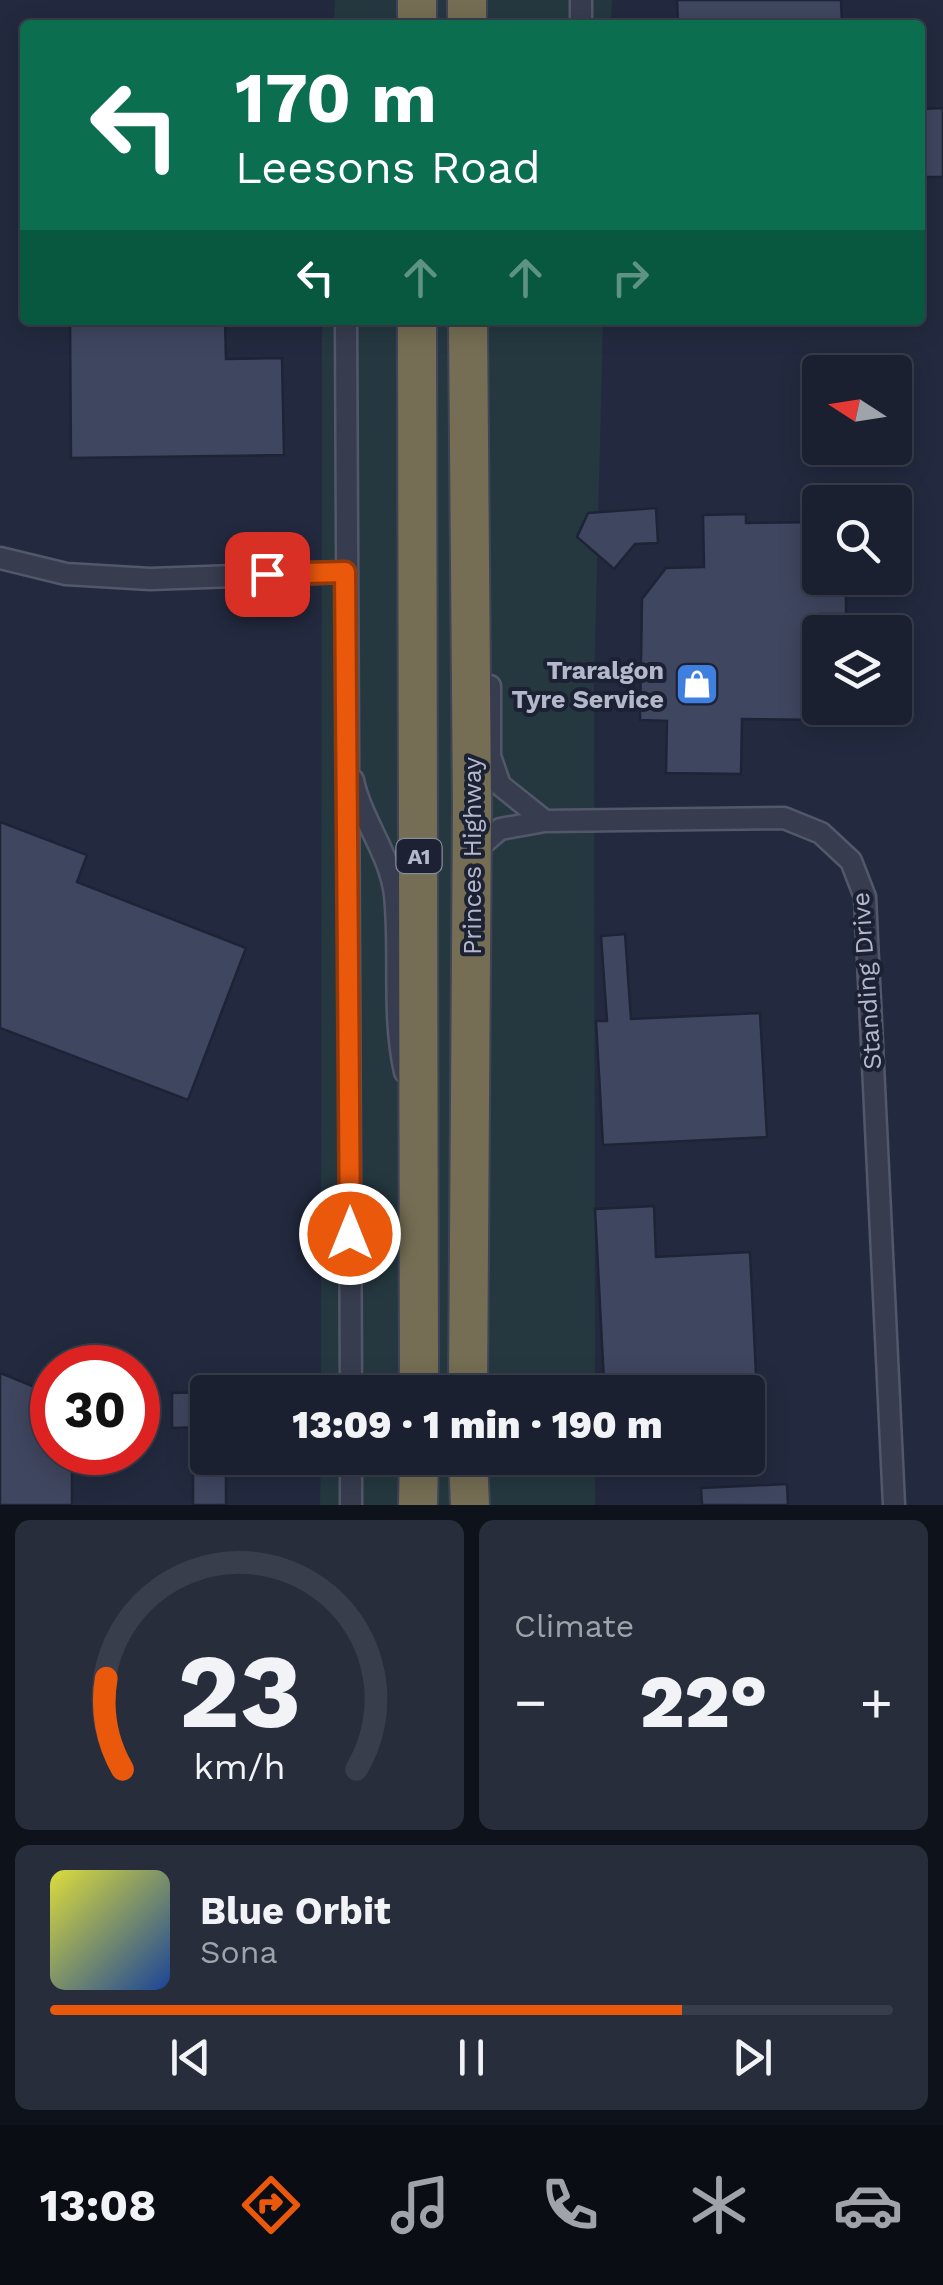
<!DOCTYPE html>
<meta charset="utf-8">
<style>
body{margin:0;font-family:"Work Sans",sans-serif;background:#272d3b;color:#f1f3f6;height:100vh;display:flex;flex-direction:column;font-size:38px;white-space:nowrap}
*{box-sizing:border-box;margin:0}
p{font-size:32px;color:#9fa3aa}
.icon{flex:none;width:55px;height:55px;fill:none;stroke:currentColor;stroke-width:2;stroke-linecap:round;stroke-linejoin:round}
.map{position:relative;height:1505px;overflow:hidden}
.details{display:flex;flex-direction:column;gap:15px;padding:15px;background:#0e121a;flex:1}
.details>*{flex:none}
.top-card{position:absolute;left:20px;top:20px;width:905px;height:305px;border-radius:10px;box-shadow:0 5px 25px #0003,0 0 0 2px #383e4b;background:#0b6e4f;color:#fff;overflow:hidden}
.needle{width:65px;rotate:282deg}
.buttons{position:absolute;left:802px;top:355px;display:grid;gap:20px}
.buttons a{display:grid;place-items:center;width:110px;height:110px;border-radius:10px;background:#1a202f;box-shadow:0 5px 25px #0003,0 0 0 2px #383e4b;font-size:50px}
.speed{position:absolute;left:30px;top:1345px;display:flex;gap:20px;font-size:50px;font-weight:700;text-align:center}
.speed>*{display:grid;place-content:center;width:130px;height:130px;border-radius:50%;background:#1a202f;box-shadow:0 5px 25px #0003,0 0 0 2px #383e4b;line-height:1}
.speed .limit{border:15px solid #d22;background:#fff;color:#111}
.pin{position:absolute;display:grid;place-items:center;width:85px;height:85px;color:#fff;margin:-42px;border-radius:20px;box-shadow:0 5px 15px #0006}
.me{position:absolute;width:110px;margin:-55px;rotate:0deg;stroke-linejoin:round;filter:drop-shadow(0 0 8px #0008)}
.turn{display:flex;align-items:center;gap:35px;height:210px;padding:0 50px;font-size:45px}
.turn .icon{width:130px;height:130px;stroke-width:2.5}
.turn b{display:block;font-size:70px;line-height:85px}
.lanes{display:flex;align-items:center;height:95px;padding:0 50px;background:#0003;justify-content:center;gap:50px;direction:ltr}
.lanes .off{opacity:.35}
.big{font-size:75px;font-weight:800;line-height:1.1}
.details .card{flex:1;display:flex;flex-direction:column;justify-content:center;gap:15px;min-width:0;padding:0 35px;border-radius:15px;background:#272d3b}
.details .dial{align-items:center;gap:0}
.dial svg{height:260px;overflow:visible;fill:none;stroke:#383e4b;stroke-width:7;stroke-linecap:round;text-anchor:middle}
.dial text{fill:#f1f3f6;stroke:none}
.song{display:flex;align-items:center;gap:30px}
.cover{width:120px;height:120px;border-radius:15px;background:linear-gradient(135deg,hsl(60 70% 55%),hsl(220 70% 35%))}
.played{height:10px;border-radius:5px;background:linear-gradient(90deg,#ea580c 75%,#383e4b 75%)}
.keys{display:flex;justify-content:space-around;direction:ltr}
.heat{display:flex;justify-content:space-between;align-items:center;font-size:55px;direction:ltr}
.details .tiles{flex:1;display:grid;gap:15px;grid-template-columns:1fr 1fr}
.card:last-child{grid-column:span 2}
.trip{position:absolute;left:190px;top:1375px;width:575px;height:100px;border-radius:10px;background:#1a202f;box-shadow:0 5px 25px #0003,0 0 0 2px #383e4b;font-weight:800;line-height:100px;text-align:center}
.tab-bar{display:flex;height:160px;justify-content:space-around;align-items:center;background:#0a0d13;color:#9fa3aa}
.tab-bar .icon{width:70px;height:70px}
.tab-bar .on{color:#ea580c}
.tab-bar b{font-size:45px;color:#f1f3f6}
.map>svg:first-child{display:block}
</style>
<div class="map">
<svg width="943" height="1505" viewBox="0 0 943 1505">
<rect width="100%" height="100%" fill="#232a3f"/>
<!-- green -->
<path fill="#253840" d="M335,0h277l-1,25h-277z
M322,320h281l-9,362 1,710h-274z
M321,1458h274v47h-275z"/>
<!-- building -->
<path fill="#3f465f" stroke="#1e2436" stroke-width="2.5" d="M677,0h164l1,25h-164z
M943,108v69h-23v-68z
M70,320h155l1,39 56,-1 2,97 -213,3z
M656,508l2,35 -23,1 -21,25 -37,-32 11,-24z
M746,514v9l74,-1v56h26v36h-26v106l-78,-1 -1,55 -75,-1 1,-52 -27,-1 2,-121 24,-31 38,-1 -1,-52z
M0,822l87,33 -10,27 169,66 -58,152 -188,-72z
M625,934l6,85 129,-6 7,124 -164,8 -7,-124h11l-6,-85z
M654,1206l2,51 94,-5 6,122 -152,8 -9,-173z
M0,1373l52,21v58h20v53h-72z
M208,1392v35l-36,1v-35z
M193,1458h33v47h-33z
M787,1484l1,21h-86l-1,-17z"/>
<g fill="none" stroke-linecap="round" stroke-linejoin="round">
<!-- street casing -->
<g stroke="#52586a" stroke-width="25">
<path id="street" d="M581,0v25
M346,320l5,1072
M0,558l66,16 84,5 195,-7
M490,686v70l10,29 45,36
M353,780c8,40 37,73 42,115 6,59 -3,119 10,177
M472,853l28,-24 45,-8 239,-3 37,15 30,28 14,36 29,608
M351,1458v47"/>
</g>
<!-- highway casing -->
<g stroke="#3f4557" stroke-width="42">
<path id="highway" d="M417,0v25
M467,25v-25
M417,320l2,1072
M468,1392l4,-583 -4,-489
M468,1458l2,47
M418,1505l1,-47"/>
</g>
<!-- street -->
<use href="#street" stroke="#373d4f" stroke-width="20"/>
<!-- highway -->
<use href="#highway" stroke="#756e54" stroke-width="38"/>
</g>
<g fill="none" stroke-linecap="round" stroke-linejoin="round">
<!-- route casing -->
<g stroke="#983908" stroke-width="25">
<path id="route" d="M267,574l78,-2 5,662"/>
</g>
<!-- route -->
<use href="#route" stroke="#ea580c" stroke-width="18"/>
</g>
<!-- icons -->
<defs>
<g id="shop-square" transform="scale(2.25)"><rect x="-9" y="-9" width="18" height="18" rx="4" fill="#3f7fe0" stroke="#1c2234"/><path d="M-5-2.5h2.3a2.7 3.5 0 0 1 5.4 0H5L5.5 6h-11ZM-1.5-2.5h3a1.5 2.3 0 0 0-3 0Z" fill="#fff"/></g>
</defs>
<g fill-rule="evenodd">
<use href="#shop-square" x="697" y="684"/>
</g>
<g text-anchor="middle" stroke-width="8" stroke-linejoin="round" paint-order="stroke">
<!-- shield labels -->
<rect fill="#1c2234" stroke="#868b9d" stroke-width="2.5" x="396.5" y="839" width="45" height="34" rx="8"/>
<g font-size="22" font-weight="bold" fill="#b3b8ca">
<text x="419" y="864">A1</text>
</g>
<!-- poi labels -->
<g font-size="25" font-weight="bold" fill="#b3b8ca" stroke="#1c2234" text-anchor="end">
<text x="664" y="679">Traralgon<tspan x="664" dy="29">Tyre Service</tspan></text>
</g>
<!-- street labels -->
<g font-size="25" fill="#b3b8ca" stroke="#1c2234">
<text transform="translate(472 856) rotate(-90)" y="9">Princes Highway</text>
<text transform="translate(866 981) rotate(-94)" y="9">Standing Drive</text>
</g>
</g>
</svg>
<div class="buttons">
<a><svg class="needle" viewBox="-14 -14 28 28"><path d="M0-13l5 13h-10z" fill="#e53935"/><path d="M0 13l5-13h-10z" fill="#9fa3aa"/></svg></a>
<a><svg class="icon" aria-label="search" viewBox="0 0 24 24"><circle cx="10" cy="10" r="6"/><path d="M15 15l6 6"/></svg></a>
<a><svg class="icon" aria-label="layers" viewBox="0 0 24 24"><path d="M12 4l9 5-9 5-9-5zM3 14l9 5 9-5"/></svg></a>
</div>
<div class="speed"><div class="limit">30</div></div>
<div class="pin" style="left:267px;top:574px;background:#d93025"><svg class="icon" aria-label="arrive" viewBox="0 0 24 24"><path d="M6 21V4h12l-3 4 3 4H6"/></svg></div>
<svg class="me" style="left:350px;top:1234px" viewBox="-20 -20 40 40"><circle r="17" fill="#ea580c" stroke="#fff" stroke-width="3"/><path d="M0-11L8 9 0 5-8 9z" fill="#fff"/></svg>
<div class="trip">13:09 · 1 min · 190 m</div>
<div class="top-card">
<div class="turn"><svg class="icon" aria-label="left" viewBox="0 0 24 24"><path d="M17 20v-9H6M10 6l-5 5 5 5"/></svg><div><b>170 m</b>Leesons Road</div></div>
<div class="lanes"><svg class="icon" aria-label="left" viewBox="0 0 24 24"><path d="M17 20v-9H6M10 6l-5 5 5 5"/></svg><svg class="icon off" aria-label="ahead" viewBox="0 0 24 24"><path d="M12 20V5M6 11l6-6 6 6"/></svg><svg class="icon off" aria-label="ahead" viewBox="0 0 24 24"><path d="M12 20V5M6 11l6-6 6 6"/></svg><svg class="icon off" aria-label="right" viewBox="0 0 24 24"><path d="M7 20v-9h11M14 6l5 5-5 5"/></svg></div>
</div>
</div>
<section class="details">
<div class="tiles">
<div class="card dial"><svg viewBox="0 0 100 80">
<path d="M14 69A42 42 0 1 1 86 69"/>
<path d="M14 69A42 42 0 0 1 9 41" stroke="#ea580c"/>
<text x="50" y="56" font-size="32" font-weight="700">23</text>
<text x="50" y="72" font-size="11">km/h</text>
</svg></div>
<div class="card"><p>Climate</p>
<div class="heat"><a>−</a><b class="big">22°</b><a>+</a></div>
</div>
<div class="card">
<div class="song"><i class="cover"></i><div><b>Blue Orbit</b><p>Sona</p></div></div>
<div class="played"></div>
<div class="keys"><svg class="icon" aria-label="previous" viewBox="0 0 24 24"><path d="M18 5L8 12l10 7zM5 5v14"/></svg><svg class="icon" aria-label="pause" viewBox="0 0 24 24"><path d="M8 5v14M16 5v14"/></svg><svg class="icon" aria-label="next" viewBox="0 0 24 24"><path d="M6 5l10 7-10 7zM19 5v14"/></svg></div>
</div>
</div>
</section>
<nav class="tab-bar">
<b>13:08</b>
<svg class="icon on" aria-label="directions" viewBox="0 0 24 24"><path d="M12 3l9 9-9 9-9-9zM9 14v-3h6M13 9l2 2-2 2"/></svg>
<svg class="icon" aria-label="music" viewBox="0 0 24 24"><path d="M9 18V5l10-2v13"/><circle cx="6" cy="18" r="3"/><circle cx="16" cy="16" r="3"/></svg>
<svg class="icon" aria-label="phone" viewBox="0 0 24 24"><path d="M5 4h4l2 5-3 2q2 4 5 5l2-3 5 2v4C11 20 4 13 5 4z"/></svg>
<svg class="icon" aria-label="climate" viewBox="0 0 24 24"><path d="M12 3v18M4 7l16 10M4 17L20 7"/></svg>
<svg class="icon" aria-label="car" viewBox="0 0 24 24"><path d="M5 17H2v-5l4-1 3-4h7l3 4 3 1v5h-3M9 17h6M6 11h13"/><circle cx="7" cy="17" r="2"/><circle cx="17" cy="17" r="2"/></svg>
</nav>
